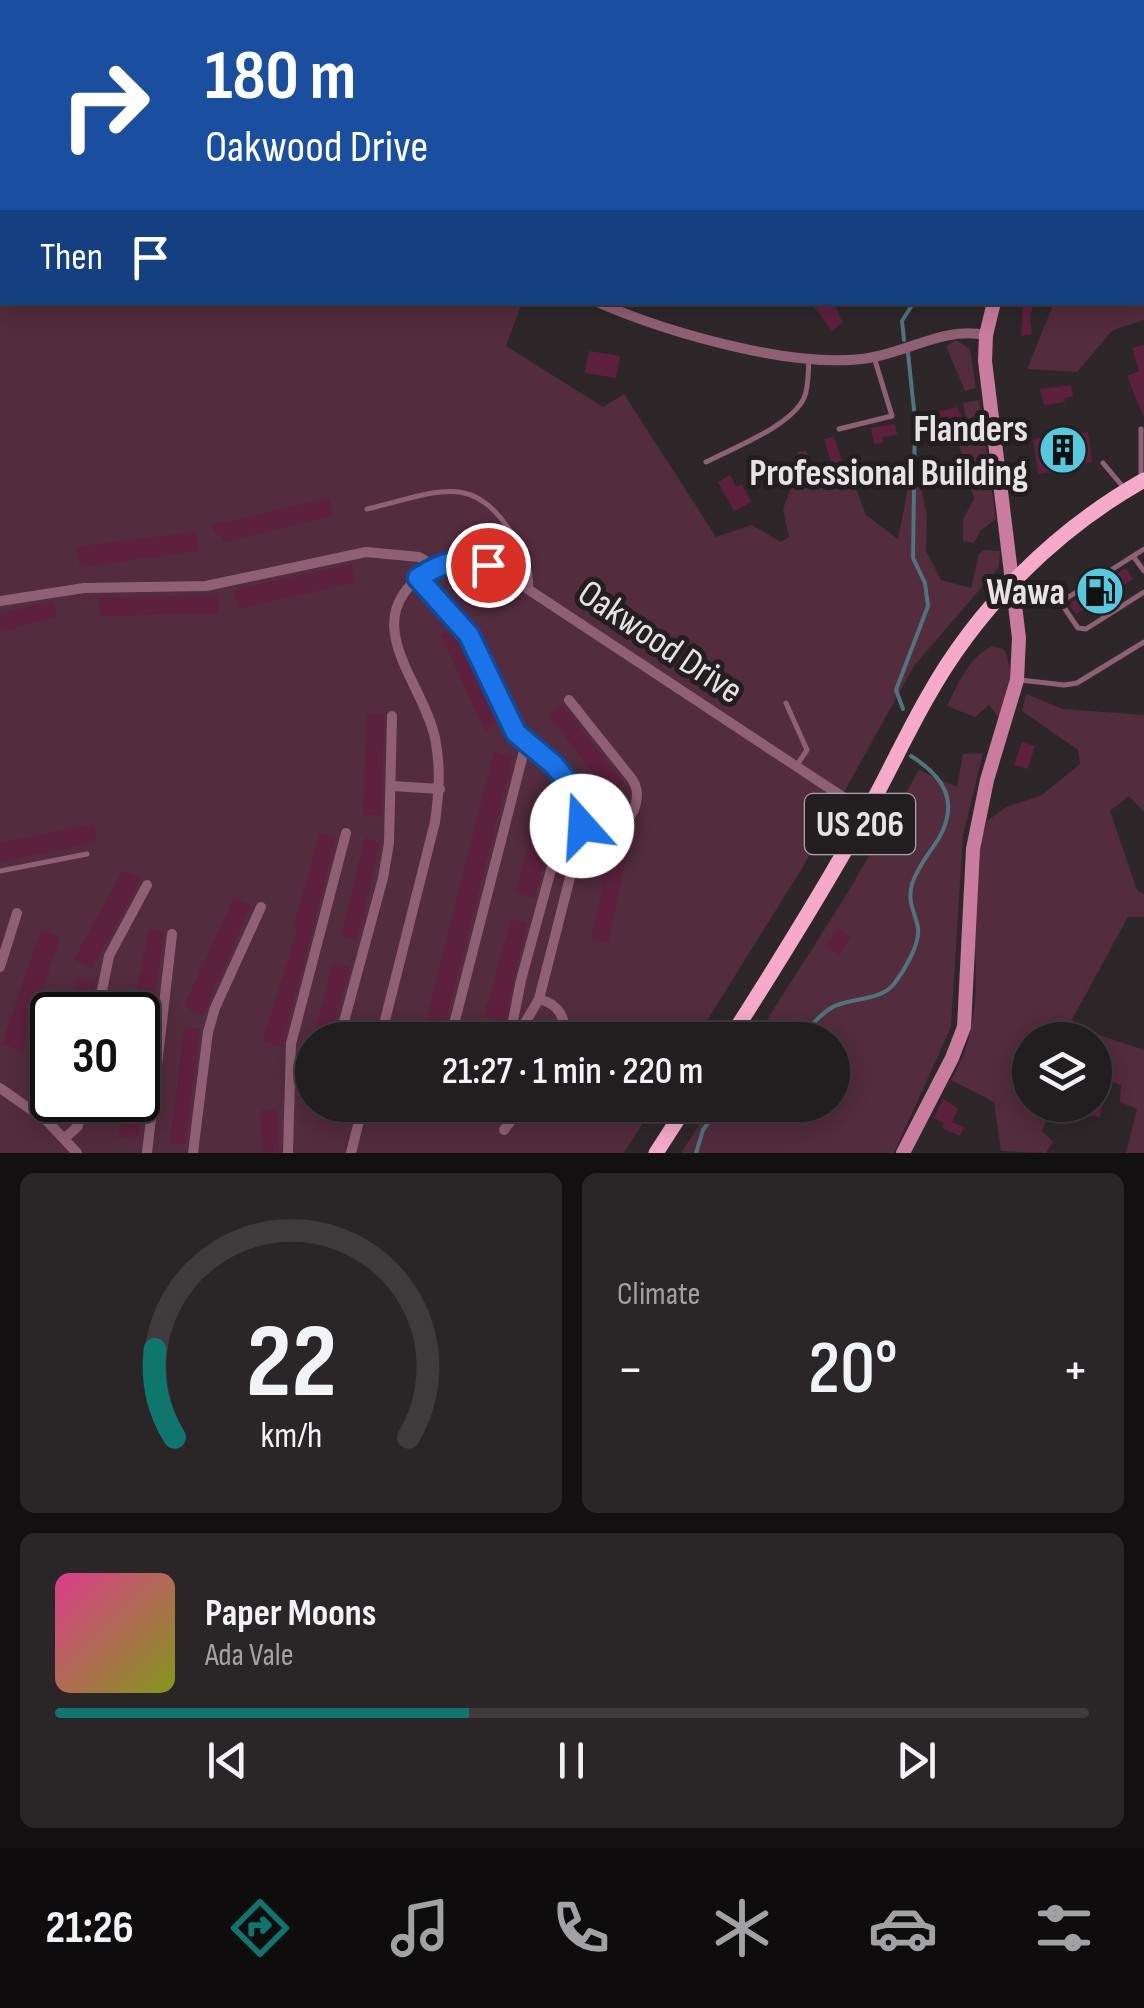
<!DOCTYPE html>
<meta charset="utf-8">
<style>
body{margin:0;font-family:"Sofia Sans Condensed",sans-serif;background:#2a2628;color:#f1f3f6;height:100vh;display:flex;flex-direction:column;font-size:38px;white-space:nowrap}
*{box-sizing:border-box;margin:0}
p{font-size:32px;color:#a2a2a4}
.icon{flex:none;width:55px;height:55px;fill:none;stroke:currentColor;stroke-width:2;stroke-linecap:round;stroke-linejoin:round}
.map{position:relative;height:1153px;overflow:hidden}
.details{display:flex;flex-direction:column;gap:20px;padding:20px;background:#131011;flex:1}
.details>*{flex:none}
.guide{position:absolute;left:0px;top:0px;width:1145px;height:305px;box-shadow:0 5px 25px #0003,0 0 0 2px #3f3b3d;background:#1a4fa0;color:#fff;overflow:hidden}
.buttons{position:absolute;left:1012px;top:1022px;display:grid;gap:20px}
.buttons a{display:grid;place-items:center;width:100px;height:100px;border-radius:50%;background:#221d1f;box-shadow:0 5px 25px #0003,0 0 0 2px #3f3b3d;font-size:50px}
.speed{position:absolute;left:30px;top:992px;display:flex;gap:20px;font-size:50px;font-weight:700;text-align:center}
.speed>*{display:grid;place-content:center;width:130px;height:130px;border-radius:50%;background:#221d1f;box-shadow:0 5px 25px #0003,0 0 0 2px #3f3b3d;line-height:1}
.speed .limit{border:5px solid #111;border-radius:15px;background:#fff;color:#111}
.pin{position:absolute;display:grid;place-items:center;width:85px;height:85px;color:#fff;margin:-42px;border:5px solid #fff;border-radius:50%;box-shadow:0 2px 10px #0007}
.me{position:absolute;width:110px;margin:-55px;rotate:341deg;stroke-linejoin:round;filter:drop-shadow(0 0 8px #0008)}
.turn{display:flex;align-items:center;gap:35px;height:210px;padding:0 40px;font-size:45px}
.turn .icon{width:130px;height:130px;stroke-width:2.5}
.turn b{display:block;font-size:70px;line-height:85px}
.then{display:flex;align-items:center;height:95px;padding:0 40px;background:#0003;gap:20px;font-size:38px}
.big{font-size:75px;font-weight:600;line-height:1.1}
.details .widget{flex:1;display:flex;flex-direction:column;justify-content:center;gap:15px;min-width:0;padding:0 35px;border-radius:15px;background:#2a2628}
.details .dial{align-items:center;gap:0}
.dial svg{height:260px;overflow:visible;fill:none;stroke:#3f3b3d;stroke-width:7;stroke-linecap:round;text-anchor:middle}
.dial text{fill:#f1f3f6;stroke:none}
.song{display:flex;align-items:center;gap:30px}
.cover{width:120px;height:120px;border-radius:15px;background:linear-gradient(135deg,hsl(330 70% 55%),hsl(70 70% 35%))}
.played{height:10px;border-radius:5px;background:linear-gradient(90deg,#0f766e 40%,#3f3b3d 40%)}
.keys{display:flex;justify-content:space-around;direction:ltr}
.heat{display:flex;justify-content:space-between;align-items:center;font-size:55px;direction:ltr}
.details .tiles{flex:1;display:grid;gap:20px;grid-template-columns:1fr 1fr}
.widget:last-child{grid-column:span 2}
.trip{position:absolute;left:295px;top:1022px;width:555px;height:100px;border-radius:50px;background:#221d1f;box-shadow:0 5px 25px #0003,0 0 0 2px #3f3b3d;font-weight:600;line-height:100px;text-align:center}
.tab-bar{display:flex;height:160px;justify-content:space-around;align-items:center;background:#0e0c0c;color:#a2a2a4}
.tab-bar .icon{width:70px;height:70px}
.tab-bar .current{color:#0f766e}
.tab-bar b{font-size:45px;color:#f1f3f6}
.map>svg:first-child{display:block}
</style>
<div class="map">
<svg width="1144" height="1153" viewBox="0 0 1144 1153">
<rect width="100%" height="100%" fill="#2d2729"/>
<!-- green -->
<path fill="#532c3d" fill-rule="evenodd" d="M445,0h406v2h-404z
M0,2h3l-1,300 520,1 -16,43 97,61 21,-13 92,143 36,-12 29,17 8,-5 -6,-28 16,-43 -1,-14 8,-1 21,39 28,-4 11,29 32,24 13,-66 8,5 8,38 -1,35 15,29 30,8 8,-34 5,-4 16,1 -1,16 -85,99 -113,204 -106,170h-383v65h342l-30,48h-624zM52,1015h86v85h-86z
M1143,171l1,149 -31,10 -36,42 -50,-3 27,-66 88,-1z
M956,340l14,9 6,39 -11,3 -19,-45z
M979,400l17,119 -16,12 -6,12 -11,-2v-22l11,-20 -16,-59 10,-12 -5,-25z
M993,646l11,3c11,24 6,45 -6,68l-9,-12 -14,12 -28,-11c11,-22 22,-50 46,-60z
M1026,694l37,15 81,6v97l-15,-16 -19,15 27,79 7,4v23h-16l-59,108 75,25v103h-18l11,-44 -17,-7 1,-17 -26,-10v-35h-65v65h23l-11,26 11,11 -7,11 -45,-2 -7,-49 -43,-22c44,-75 13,-142 26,-221 2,-13 6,-26 10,-38l19,-14 36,-12 38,-31 -2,-14 -56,-39z
M983,753l-20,82 -12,192 -57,126h-213l31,-48h120v-65h-78l91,-143 74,-127 38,17 6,-33z"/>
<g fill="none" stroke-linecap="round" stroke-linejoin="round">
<!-- stream -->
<path stroke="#4f747b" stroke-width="4" d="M904,340l-2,-19 12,-19
M908,353l6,57
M903,709l-7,-19 32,-84 -3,-23 -12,-25 2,-142
M798,1040c10,-11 20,-24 33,-32 19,-11 48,-6 63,-24 10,-13 26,-39 24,-56 -3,-17 -11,-25 -6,-44 6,-18 17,-30 27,-46 21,-37 4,-62 -28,-82
M696,1153l7,-23 18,-25"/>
</g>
<!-- building -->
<path fill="#5d213e" d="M810,302h23l10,20 -11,9z
M1023,302h12l-5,13 2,19 -11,2z
M1144,345v73l-17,-42 12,-5 -7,-23z
M589,351l31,5 -4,22 -31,-5z
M1071,385l2,11 -9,2 1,4 -21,3 -4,-16z
M957,407l8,16 -3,1 1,6 -23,6 -7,-23z
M895,424l2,11 -15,2 1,6 -9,1 -3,-16z
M1088,432l4,30 -23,3 1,5 -32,4 -5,-35z
M834,436l9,29 -10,3 -9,-29z
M730,475l6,12 6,-3 9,18 -17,9 -16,-29z
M330,498l3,18 -110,26 -2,-8 -6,1 -3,-10z
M196,532l2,19 -118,16 -4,-20z
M352,564l3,18 -116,27 -5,-19z
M1126,568l7,11 -57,35 -6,-8 2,-4z
M218,595l1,18 -119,3 -1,-18z
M53,602l4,15 -57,15v-19z
M454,629l46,93 -15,9 -44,-96z
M562,705l62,78 -14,11 -62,-79z
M367,714h17l-3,101h-18z
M1022,742l13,4 -7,23 -14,-4z
M494,752l19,5 -72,283h-20z
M542,797l22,4 -5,8 -25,89 -18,-5z
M94,824l3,18 -97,20v-19z
M320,833l16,5 -54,209 -19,-6 34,-111 -4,-1z
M365,838l15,5 -23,98 -16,-5z
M612,841l17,4 -21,98 -17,-4z
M123,870l18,9 -49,90 -18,-10z
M234,898l17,7 -48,111 -19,-10z
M511,920l16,3 -23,99 -20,-6z
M838,928l13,9 -12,18 -13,-9z
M149,929l15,3 -13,92 -13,-2v-7h-6z
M41,930l19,7 -38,114 -20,-7z
M333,962l17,5 -20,73h-17z
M77,979l18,3 -7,33h-17z
M184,1027l16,2 -15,115 -15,-1z
M1095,1086l11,1 -6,30 -19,-2 1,-10h13z
M943,1099l15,10 -6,13 12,5 -4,9 -18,-8 2,-5 -10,-5z
M122,1100h20l-4,39 -19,-2z
M488,1105h23l-16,21 -14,-10z
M277,1109l2,44h-16l-3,-42z"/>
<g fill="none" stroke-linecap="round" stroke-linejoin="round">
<!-- service -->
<path stroke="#8f5f73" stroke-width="5" d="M839,429l53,-13 -18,-59
M1141,429v47
M998,436l27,-3
M706,462c27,-14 85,-36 98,-64 5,-11 4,-26 5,-39
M1103,463l21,25
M367,509c67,-15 107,-42 148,30 10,17 18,31 15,51
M1144,549l-77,49 -4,8 15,22 8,1 58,-37
M1133,556l11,15
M1020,680l44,5 13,-2 67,-41
M786,703l21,47 -10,15
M0,871l87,-17"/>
<!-- minor -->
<path stroke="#8f5f73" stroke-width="10" d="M293,0l2,2
M597,302c69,30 203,70 277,55 40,-8 71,-30 112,-22
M418,578c18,18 38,35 51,58 17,28 25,62 43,90 27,43 78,48 68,112l-41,161 -24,41
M0,601l84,-13 122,-2 160,-34 53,5 16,9
M569,700l63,79c5,8 6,14 4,24 -6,27 -32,23 -54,22
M392,786l48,3
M0,967l17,-54
M539,999c22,6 26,19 27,41
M97,1015l12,-59 38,-71
M517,1037l-5,-11 9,-46 46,-169 12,-8
M339,1040l44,-162 6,-35 3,-127
M380,1040l55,-218c4,-29 6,-55 0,-84 -12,-57 -80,-117 -9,-166 23,-15 48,-13 73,-2l368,243
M450,1040l76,-297
M0,1088l47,33 30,32
M406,1105h42
M504,1130l18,-25
M65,1138l13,-12 4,-26
M147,1153l25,-219
M193,1153l15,-121 7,-24 46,-101
M288,1153l3,-109 55,-211
M351,1153l12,-48"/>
<!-- tertiary -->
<path stroke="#8f5f73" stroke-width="11" d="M1107,2l1,-2"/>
<!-- secondary -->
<path stroke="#c97c9d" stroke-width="14" d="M987,0l1,2
M903,1153l49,-95 12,-31 9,-178 14,-69 30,-100 2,-42 -34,-277 1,-26 8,-33"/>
<!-- trunk -->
<path stroke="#f5aaca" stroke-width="15" d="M729,1040c46,-72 92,-146 134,-221 23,-40 41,-81 64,-121 50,-90 127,-167 217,-218
M656,1153l31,-48"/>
</g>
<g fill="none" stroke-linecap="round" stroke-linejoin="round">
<!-- route casing -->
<g stroke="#114b97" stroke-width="25">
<path id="route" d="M488,565c-26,-9 -48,-2 -70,13l51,57 47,98 38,32 19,24 9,37"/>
</g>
<!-- route -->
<use href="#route" stroke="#1a73e8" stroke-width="18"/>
</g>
<!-- icons -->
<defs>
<g id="building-disc" transform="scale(2.5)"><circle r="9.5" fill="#54cade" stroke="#231e20"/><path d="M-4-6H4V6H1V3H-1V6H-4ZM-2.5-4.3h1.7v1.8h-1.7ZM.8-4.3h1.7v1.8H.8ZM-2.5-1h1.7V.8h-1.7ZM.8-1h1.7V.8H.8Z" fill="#111"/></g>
<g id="fuel-disc" transform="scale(2.5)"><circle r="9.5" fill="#54cade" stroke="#231e20"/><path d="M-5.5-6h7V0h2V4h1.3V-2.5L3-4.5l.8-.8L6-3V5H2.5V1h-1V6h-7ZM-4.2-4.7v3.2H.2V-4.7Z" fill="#111"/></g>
</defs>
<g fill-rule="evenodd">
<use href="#building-disc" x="1063" y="450"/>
<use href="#fuel-disc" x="1100" y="591"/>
</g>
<g text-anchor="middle" stroke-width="10" stroke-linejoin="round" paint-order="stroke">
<!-- shield labels -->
<rect fill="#231e20" stroke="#aca8aa" stroke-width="2.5" x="805" y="794" width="110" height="60" rx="8"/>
<g font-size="35" font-weight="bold" fill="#e7e3e5">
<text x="860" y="836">US 206</text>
</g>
<!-- poi labels -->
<g font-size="38" font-weight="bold" fill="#e7e3e5" stroke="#231e20" text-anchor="end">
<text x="1028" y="441">Flanders<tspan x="1028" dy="44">Professional Building</tspan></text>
<text x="1065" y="604">Wawa</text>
</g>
<!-- street labels -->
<g font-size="38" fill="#e7e3e5" stroke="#231e20">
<text transform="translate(661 641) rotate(34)" y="13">Oakwood Drive</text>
</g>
</g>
</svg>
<div class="buttons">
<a><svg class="icon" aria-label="layers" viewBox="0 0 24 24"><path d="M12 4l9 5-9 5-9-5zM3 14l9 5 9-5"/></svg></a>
</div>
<div class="speed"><div class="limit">30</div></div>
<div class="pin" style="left:488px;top:565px;background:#d93025"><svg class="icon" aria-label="arrive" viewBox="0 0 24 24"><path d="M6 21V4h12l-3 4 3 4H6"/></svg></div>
<svg class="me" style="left:582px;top:826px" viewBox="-20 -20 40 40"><circle r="19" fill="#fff"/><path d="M0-13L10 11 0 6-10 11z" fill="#1a73e8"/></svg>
<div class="trip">21:27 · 1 min · 220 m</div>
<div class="guide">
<div class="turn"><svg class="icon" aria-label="right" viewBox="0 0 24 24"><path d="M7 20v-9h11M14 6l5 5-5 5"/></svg><div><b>180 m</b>Oakwood Drive</div></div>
<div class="then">Then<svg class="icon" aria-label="arrive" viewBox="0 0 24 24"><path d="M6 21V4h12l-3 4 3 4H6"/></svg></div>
</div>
</div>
<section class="details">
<div class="tiles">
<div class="widget dial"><svg viewBox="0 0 100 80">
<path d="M14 69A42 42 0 1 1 86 69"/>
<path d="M14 69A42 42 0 0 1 8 42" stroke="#0f766e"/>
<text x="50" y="56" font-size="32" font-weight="700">22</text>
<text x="50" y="72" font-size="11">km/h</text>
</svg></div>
<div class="widget"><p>Climate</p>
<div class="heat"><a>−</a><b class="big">20°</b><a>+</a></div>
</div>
<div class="widget">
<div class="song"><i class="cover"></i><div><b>Paper Moons</b><p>Ada Vale</p></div></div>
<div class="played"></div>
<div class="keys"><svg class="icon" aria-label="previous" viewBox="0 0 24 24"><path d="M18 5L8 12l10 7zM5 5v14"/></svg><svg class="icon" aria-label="pause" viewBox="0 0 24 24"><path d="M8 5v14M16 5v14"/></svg><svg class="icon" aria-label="next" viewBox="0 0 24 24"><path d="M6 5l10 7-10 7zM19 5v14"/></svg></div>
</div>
</div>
</section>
<nav class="tab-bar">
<b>21:26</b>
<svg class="icon current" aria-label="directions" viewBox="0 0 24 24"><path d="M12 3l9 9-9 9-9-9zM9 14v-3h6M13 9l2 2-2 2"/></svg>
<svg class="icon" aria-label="music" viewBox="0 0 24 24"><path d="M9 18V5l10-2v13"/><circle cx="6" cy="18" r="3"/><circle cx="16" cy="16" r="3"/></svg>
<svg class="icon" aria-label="phone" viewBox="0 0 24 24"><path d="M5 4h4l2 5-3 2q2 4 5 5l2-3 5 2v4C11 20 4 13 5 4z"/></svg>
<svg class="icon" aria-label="climate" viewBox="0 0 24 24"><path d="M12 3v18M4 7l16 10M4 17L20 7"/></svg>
<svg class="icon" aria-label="car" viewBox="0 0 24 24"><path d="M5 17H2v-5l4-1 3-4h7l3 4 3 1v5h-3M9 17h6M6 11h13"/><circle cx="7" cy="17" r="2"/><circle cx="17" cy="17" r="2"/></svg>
<svg class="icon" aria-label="filters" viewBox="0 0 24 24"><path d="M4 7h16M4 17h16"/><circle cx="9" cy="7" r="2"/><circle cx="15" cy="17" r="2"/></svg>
</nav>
